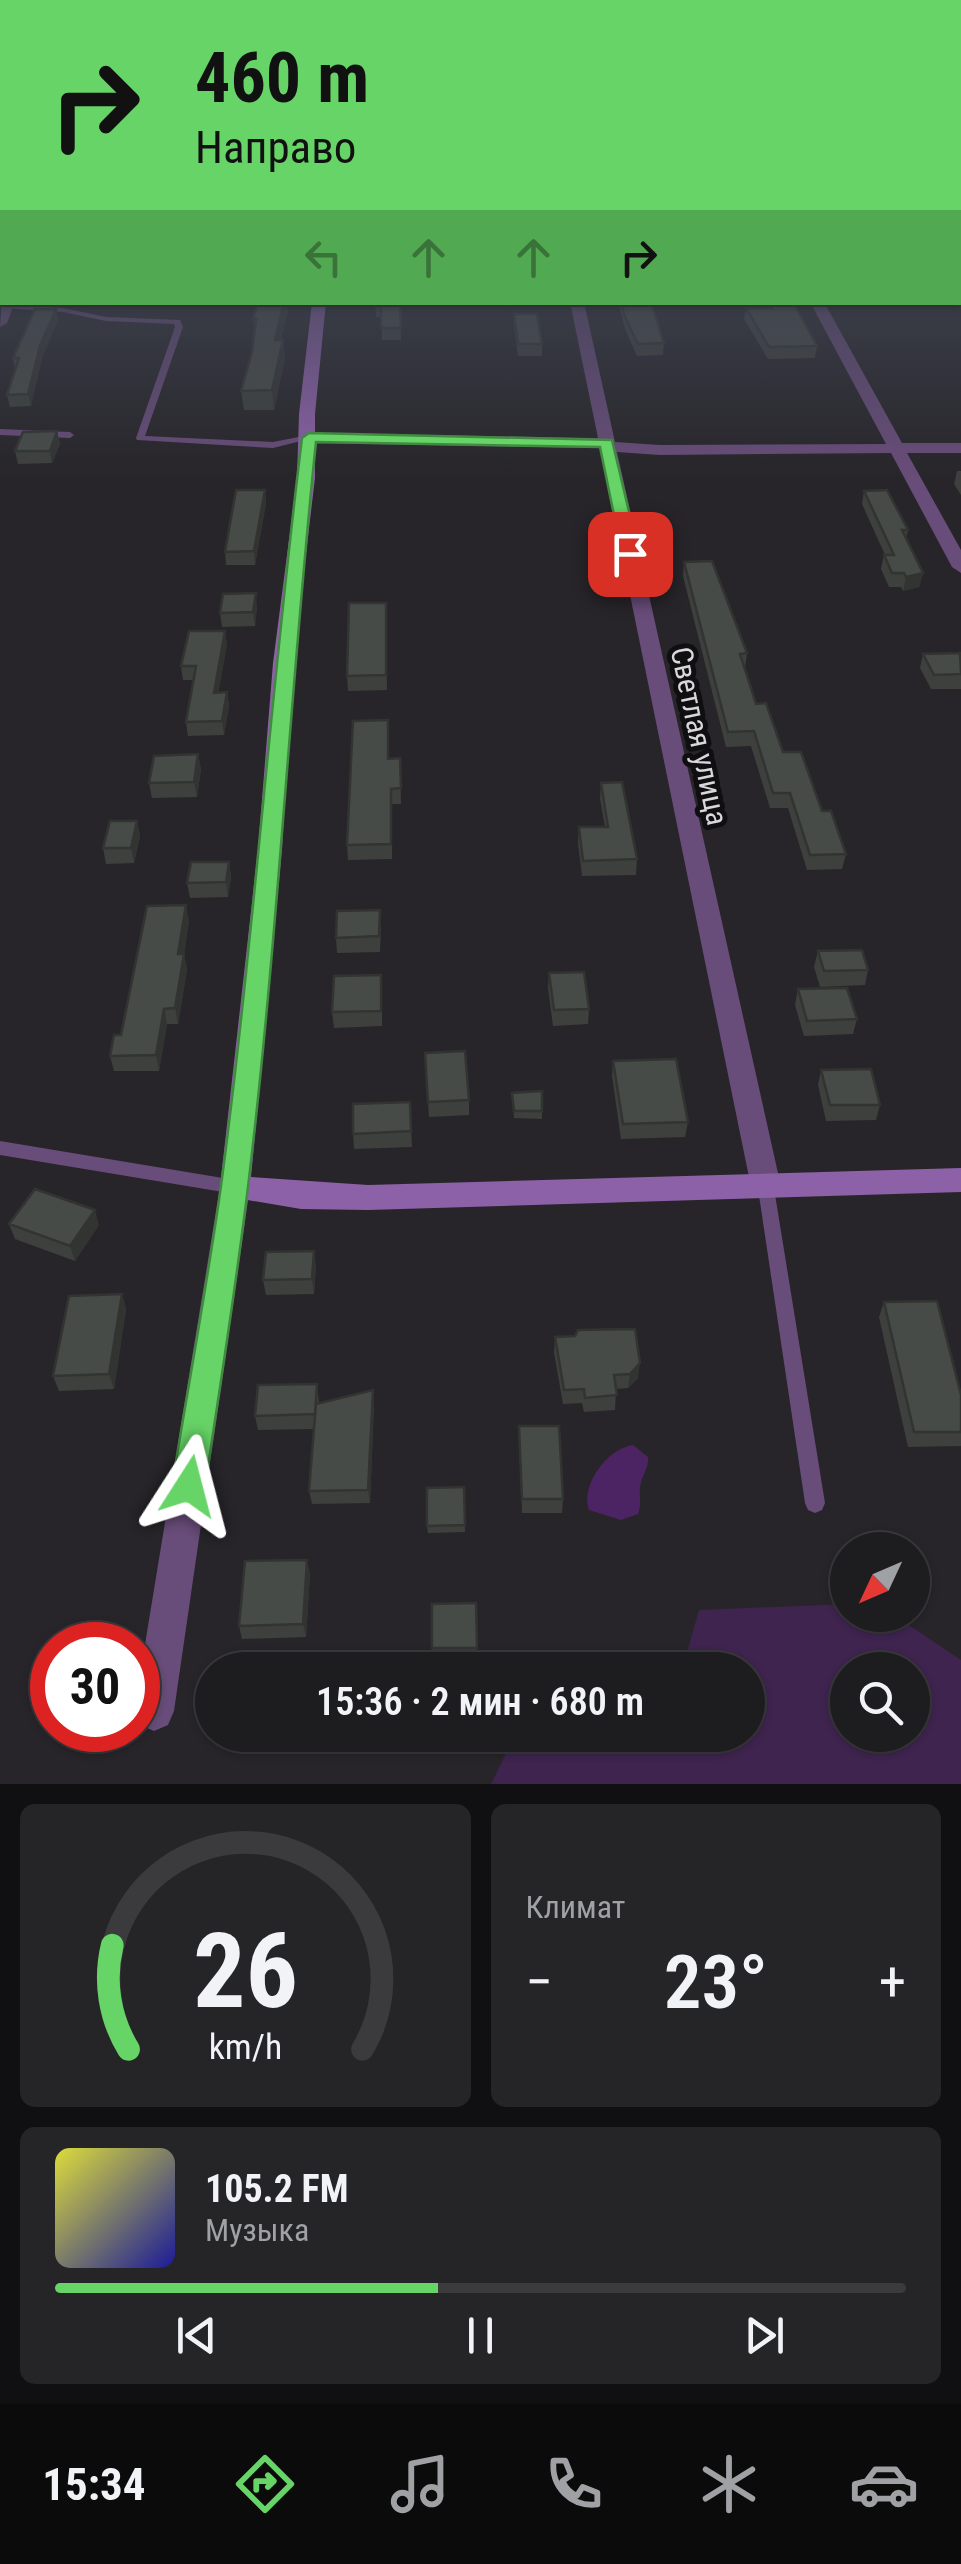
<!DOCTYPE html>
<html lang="ru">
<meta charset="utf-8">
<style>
body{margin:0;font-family:"Roboto Condensed",sans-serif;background:#252528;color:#f1f3f6;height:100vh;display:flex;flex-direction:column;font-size:38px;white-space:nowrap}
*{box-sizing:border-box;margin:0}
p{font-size:32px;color:#a0a1a4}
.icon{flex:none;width:55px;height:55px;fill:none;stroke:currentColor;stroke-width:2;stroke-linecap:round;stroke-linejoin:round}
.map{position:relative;height:1784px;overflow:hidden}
.drawer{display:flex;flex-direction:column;gap:20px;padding:20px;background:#100f11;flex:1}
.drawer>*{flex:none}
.guide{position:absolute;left:0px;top:0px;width:962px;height:305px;box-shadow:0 2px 8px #0004,0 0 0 2px #3b3a3d;background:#66d466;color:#111;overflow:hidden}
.needle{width:65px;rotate:226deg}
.controls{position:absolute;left:830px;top:1532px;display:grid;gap:20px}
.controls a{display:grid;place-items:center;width:100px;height:100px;border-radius:50%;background:#1d1c1f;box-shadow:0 2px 8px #0004,0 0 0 2px #3b3a3d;font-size:50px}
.speed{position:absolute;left:30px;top:1622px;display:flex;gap:20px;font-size:50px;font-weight:700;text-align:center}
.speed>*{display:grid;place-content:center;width:130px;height:130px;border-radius:50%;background:#1d1c1f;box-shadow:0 2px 8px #0004,0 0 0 2px #3b3a3d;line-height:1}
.speed .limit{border:15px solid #d22;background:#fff;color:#111}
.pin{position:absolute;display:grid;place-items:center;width:85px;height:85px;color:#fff;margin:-42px;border-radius:20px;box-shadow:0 5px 15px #0006}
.me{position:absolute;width:110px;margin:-55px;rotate:9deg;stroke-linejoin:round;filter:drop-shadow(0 0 8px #0008)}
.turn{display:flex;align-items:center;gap:35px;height:210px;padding:0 30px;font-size:45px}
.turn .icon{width:130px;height:130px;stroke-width:2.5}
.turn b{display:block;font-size:70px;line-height:85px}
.lanes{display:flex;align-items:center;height:95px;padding:0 30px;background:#0003;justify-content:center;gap:50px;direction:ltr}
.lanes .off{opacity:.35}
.big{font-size:75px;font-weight:600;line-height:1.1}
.drawer .widget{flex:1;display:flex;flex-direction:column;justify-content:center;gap:15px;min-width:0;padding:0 35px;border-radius:15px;background:#252528}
.drawer .dial{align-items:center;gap:0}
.dial svg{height:260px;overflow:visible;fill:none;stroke:#3b3a3d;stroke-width:7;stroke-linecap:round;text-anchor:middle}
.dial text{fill:#f1f3f6;stroke:none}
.song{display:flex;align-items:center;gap:30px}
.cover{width:120px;height:120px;border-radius:15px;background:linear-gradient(135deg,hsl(60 70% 55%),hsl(240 70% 35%))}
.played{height:10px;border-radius:5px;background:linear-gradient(90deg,#66d466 45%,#3b3a3d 45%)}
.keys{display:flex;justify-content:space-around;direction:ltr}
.heat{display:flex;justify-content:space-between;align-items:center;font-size:55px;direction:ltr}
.drawer .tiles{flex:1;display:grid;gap:20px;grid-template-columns:1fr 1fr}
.widget:last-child{grid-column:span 2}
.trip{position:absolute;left:195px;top:1652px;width:570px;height:100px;border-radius:50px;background:#1d1c1f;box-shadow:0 2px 8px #0004,0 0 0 2px #3b3a3d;font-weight:600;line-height:100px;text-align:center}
.tabs{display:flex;height:160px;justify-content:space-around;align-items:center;background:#0c0b0c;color:#a0a1a4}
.tabs .icon{width:70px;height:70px}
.tabs .active{color:#66d466}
.tabs b{font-size:45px;color:#f1f3f6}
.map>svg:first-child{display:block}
</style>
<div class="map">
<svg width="961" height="1784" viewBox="0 0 961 1784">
<rect width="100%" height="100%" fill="#272529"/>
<!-- green -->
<path fill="#3e244e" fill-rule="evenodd" d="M847,1604l1,11h46l67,45v124h-470l24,-49h233v-65h-66l17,-60zM848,1670h64v65h-64z"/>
<!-- water -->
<path fill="#4d2463" d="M633,1445l15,12c1,13 -8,20 -8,32 -1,11 2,14 -2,25l-17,6 -32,-10c-9,-25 19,-62 44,-65z"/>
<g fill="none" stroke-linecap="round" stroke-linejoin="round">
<!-- lane -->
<path fill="#684c79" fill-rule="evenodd" d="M0,233h2v4h-2z
M0,280h2v4h-2z
M7,304l56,4 43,9 74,3 3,7 -38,109 128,6 36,-7 4,3 -40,10 -136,-8 -1,-2 39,-111 -1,-3 -68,-3 -43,-9 -59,-4 -1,-2z
M0,429l70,3 4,3 -4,3 -70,-3z
M0,1141l235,39 6,2 2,5 -2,5 -6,2 -235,-39z
M765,1175l6,2 2,5 52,321 -3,7 -7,3 -7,-3 -3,-7 -48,-321 2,-5z"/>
<!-- street -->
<path fill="#684c79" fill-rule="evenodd" d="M2,300l13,2 -8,21 -7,4z
M570,302h14l31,140 45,3 226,-1 -76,-142h14l78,141h59v10h-54l54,97v23l-9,-6 -61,-114 -231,2 -43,-3 163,730 -4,9 -11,4 -11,-4 -4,-9 -150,-734 -291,-5 -8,-5 8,-5 289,5z
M235,1174l11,4 4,9 -76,524 -6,14 -14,6 -14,-6 -2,-5v-33l82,-500 4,-9z"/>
<!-- secondary -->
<path fill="#8d61a8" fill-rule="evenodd" d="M312,302h14l-11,112v64l-22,185 -11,186 -31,328 117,8 593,-17v24l-593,18 -67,-1 -77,-13 -4,-9 38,-338 15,-186 24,-185 2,-64z"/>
</g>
<!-- wall -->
<path fill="#3d403d" d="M290,302l-9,38 4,18 -11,52h-30l-3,-19 11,-39 3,-21 -2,-12z
M375,302h25l1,38h-19l-1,-23h-5z
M618,302h33l13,41 -1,12 -26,1 -12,-27z
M761,302h32l24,44 -2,12 -47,1 -24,-40 2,-11h18z
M56,309l2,11 -16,38 -11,48 -21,1 -3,-12 8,-26 -2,-11z
M514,314l28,30v12h-24l-4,-30z
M57,431l3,13 -8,19 -34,1 -3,-13z
M957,471h4v24l-7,-11z
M265,490l1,13 -11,62h-29l-1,-13z
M864,491l44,39 -2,9 17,34 -4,14 -16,4 -2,-4h-12l-8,-18 3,-14h1l-23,-51z
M684,562l63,91 -2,15 11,36 27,48 39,59 24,43 -4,15 -35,1 -19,-62h-18l-19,-62 -25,1 -43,-171z
M257,607l-2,19 -33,1 -2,-14z
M386,617l1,73 -39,1 -1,-15z
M227,644l-9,49 9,-1 2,14 -5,29 -36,1 -2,-14 7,-42h-10l-2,-14z
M923,654l38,1v34h-30l-11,-21z
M389,735v24l11,-1 1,46h-9v55l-44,1 -1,-15z
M198,754l3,15 -4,28 -45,1 -3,-15z
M601,783l36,76 -1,16 -54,1 -4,-33 1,-16h26l-5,-29z
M137,821l3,15 -6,27 -28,1 -3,-16z
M229,862l2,15 -3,20 -38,1 -3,-15z
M189,921l-5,33 3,16 -9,54h-11l-8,47h-45l-4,-15z
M381,926l-1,26 -43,1 -1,-15z
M818,951l50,19 -3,15 -45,2 -6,-20z
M549,973l40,36 -1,15 -35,2 -5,-38z
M798,989l59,30 -4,15 -49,2 -9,-31z
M382,990v36l-48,2 -2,-16z
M425,1053l44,47v15l-40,2z
M613,1061l75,61 -3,15 -64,2 -9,-63z
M821,1070l59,35 -4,15 -50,1 -8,-36z
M542,1091v28l-28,-1 -2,-25z
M410,1102l2,45 -58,2 -1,-15z
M9,1224l90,1 -24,36 -60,-22z
M316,1266l-2,28 -48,1 -3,-15z
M122,1294l4,15 -12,80 -55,2 -6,-15z
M884,1302l77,130v14l-53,1 -29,-130z
M555,1337l83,41 -10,10 -12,1 -1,21 -31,2 -2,-9 -19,1 -9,-52z
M317,1384l2,19 54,-13 1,14 -4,99 -58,1 -3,-13 5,-62 -56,1 -3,-14z
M519,1426l44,73 -1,14h-40z
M464,1487l1,45 -37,1 -1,-7z
M310,1573l-4,64 -64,2 -3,-13z
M476,1603l1,58h-44l-1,-13z"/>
<!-- shaded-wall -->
<path fill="#323432" d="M2,243v15l-2,5v-15z
M284,302h6l-13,56 -2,-18z
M56,309l2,11 -16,38 -11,48 -3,-12 12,-48z
M283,340l2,18 -11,52 -2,-20z
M57,431l3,13 -8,19 -2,-12z
M265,490l1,13 -11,62 -1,-14z
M923,573l-4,14 -16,4 3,-14z
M256,593l1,14 -2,19 -2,-14z
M225,631l2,13 -11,63 -2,-14z
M227,692l2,14 -5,29 -2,-14z
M198,754l3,15 -4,28 -3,-15z
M137,821l3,15 -6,27 -3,-15z
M229,862l2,15 -3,20 -2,-15z
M186,905l3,16 -7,44 2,-11 3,16 -9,54 -3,-16 3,-54z
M164,1009l3,15 -8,47 -3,-16z
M95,1210l4,15 -24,36 -5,-15z
M314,1251l2,15 -2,28 -2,-15z
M122,1294l4,15 -12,80 -5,-15z
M640,1363l-2,15 -10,10 2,-14z
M373,1390l1,14 -4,99 -2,-13z
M307,1560l3,13 -4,64 -3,-13z"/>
<!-- building -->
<path fill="#474b47" stroke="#323432" stroke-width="2.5" d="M258,302h26l-9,38h8l-11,50 -31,1 11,-39 4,-33h-3z
M375,302h25l1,26h-20v-23h-6z
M621,302h30l13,41 -26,1 -13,-27z
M769,302h24l24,44 -48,1 -23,-39h26z
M35,309h21l-16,37 -12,48 -21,1 12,-37h-6z
M514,314h23l5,30h-24z
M57,431l-7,20h-35l8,-19z
M236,490h29l-11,61 -29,1z
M887,490l21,40h-6l21,43 -17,4 -2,-4h-12l-8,-18h10l-30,-64z
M712,561l35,92 -7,1 16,50 10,-1 17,49h18l21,59h9l15,43 -36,1 -20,-62h-17l-19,-62 -26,1 -44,-170z
M256,593l-3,19 -33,1 3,-19z
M349,603h37v72l-39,1z
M189,631h36l-11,62 13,-1 -5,29 -36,1 10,-56h-15z
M960,653l1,21 -27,1 -11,-21z
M388,720v39l12,-1 1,30 -10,1v55l-44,1 6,-124z
M198,754l-4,28 -45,1 5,-27z
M622,782l15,77 -54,2 -4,-34h29l-7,-44z
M110,821h27l-6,27h-28z
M191,862h38l-3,20 -39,1z
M186,905l-8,49h6l-9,54 -11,1 -8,46 -46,1 4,-21h7l26,-129z
M380,910l-1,26 -43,2 1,-27z
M862,950l6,20 -44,1 -6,-20z
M584,972l5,37 -35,1 -5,-37z
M381,975v36l-49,1 2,-36z
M847,988l10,31 -50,2 -9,-32z
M465,1051l4,49 -41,2 -3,-49z
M676,1059l12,63 -65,2 -10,-63z
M871,1069l9,36h-50l-9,-35z
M542,1091v20h-28l-2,-18z
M410,1102l1,29 -58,3v-30z
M35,1189l60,21 -25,36 -61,-22z
M314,1251l-2,28 -49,1 3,-28z
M122,1294l-13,80 -56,2 16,-80z
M937,1301l24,94v37h-47l-30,-130z
M635,1329l5,34 -10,11 -16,1 3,20 -32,3 -1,-9 -20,1 -9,-53 20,-1 3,-6z
M317,1384l-2,30 -60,2 3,-31z
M373,1390l-5,100 -59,1 7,-87z
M519,1426h40l4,73h-41z
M464,1487l1,38 -38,1v-38z
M307,1560l-4,64 -64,2 6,-65z
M476,1603l1,45h-45v-44z"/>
<!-- sky -->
<linearGradient id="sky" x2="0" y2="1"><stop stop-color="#151417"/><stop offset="0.48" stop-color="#414654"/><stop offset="1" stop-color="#414654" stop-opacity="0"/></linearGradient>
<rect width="961" height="480" fill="url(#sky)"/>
<!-- route -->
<path fill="#66d466" stroke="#428a42" stroke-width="2.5" d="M309,433l303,7 27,114 -9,5 -8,-5 -22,-107 -284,-5c-26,248 -38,497 -68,745 -12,100 -28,200 -43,299l-5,12 -11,4 -12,-4 -5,-12c16,-100 35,-200 49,-300 33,-249 50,-499 81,-748z"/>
<g text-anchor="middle" stroke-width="10" stroke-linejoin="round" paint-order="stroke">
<!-- street labels -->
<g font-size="30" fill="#d9d7da" stroke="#0f0e10">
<text transform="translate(699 736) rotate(78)" y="10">Светлая улица</text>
</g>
</g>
</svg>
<div class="controls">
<a><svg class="needle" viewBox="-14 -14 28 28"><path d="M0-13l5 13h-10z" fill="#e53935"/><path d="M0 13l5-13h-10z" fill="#a0a1a4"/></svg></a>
<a><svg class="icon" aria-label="search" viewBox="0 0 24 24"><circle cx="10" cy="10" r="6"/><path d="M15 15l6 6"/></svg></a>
</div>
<div class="speed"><div class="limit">30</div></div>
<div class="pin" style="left:630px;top:554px;background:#d93025"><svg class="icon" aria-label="arrive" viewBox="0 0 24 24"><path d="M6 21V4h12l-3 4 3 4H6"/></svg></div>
<svg class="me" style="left:189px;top:1486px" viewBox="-20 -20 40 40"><path d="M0-17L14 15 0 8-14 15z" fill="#66d466" stroke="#fff" stroke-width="4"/></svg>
<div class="trip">15:36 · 2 мин · 680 m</div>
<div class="guide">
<div class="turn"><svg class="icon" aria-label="right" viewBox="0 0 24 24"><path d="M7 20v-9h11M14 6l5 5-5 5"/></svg><div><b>460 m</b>Направо</div></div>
<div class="lanes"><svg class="icon off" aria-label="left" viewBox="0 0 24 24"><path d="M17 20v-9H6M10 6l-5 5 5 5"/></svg><svg class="icon off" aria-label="ahead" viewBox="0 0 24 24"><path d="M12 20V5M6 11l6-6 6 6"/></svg><svg class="icon off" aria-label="ahead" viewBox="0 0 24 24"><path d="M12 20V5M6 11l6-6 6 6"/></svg><svg class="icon" aria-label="right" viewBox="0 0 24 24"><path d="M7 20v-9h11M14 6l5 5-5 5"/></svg></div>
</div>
</div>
<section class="drawer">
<div class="tiles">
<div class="widget dial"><svg viewBox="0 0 100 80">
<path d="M14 69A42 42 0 1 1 86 69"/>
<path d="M14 69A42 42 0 0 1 9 37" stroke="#66d466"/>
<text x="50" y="56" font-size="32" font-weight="700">26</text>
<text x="50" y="72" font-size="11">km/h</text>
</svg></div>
<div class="widget"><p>Климат</p>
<div class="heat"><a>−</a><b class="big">23°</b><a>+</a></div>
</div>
<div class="widget">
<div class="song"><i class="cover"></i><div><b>105.2 FM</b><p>Музыка</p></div></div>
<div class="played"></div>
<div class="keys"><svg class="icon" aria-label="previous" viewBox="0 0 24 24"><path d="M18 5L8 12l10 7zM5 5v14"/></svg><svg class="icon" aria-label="pause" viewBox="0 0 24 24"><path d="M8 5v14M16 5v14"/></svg><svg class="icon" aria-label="next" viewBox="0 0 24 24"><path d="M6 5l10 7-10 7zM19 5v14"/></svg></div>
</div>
</div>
</section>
<nav class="tabs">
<b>15:34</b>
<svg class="icon active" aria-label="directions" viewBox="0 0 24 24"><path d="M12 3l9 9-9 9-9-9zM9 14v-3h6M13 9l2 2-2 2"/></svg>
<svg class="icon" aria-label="music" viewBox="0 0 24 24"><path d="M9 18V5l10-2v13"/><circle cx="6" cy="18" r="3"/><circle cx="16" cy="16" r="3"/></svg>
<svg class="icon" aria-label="phone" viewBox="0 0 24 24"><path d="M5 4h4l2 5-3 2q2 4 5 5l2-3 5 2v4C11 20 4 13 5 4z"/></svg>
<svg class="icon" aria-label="climate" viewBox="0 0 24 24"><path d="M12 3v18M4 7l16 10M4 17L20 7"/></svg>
<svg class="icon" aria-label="car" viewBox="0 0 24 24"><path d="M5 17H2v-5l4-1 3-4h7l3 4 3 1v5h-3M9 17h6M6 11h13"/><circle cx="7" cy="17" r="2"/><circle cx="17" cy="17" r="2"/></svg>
</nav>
